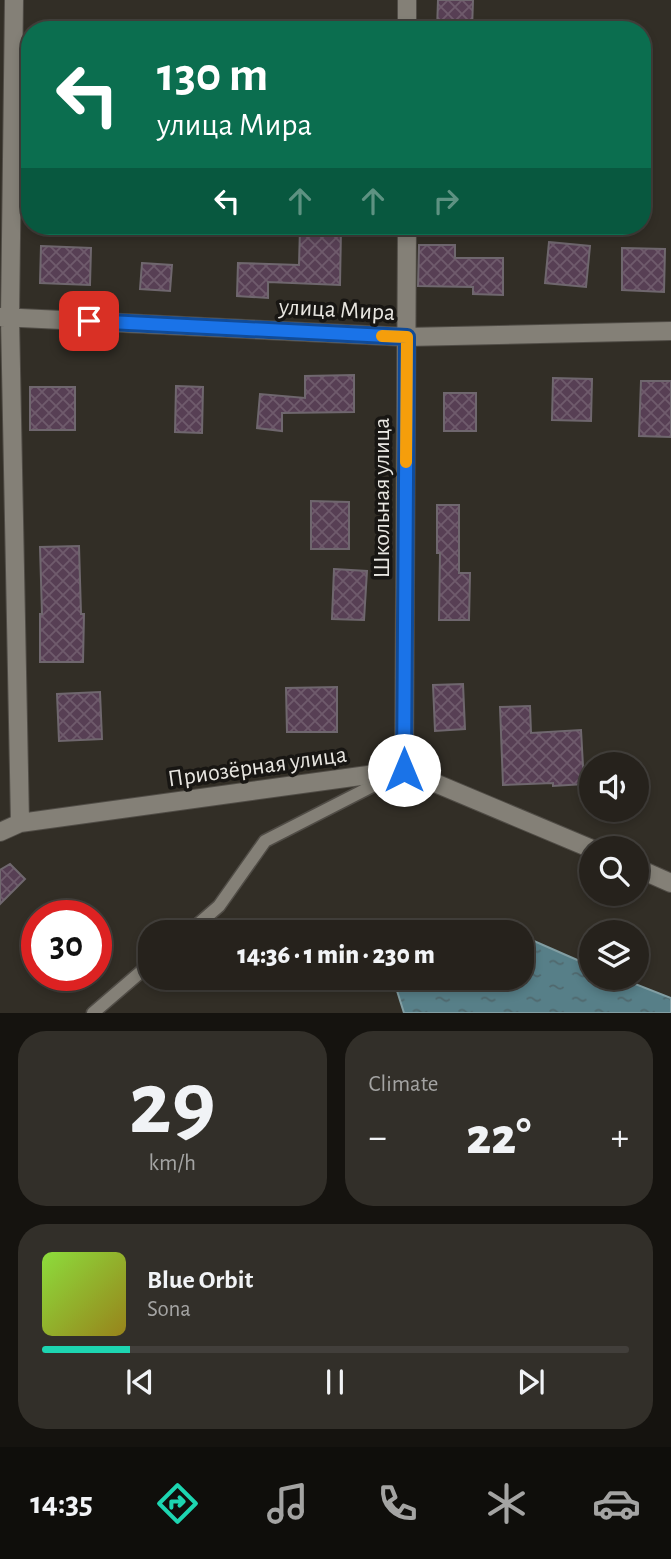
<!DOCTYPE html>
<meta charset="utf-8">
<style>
body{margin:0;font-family:"Alegreya Sans",sans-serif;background:#322f29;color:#f1f3f6;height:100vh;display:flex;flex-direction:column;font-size:26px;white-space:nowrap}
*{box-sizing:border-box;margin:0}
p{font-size:23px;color:#a4a4a3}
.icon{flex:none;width:38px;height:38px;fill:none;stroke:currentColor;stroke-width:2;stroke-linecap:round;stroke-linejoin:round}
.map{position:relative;height:1013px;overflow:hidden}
.drawer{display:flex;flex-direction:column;gap:18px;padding:18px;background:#15130f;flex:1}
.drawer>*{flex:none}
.top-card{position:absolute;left:21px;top:21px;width:630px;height:214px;border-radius:28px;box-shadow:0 4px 10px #0003,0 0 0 2px #423f3b;background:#0b6e4f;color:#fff;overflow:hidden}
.fabs{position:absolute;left:579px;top:752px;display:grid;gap:14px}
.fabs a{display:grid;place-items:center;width:70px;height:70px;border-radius:50%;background:#26221c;box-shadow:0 4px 10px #0003,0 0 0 2px #423f3b;font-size:35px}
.speed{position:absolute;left:21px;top:900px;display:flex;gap:14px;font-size:35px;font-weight:700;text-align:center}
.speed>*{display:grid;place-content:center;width:91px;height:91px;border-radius:50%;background:#26221c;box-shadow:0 4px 10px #0003,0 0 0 2px #423f3b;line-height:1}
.speed .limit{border:10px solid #d22;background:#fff;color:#111}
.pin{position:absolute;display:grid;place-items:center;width:60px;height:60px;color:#fff;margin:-30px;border-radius:14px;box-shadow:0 4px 10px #0006}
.me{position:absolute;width:77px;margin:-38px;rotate:0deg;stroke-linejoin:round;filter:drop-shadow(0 0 5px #0008)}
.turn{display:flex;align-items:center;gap:24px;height:147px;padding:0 21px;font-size:32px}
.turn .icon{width:91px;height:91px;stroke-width:2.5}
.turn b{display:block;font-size:49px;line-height:60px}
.lanes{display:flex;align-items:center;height:66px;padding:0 21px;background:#0003;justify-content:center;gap:35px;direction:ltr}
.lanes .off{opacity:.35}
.big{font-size:52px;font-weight:800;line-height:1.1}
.drawer .card{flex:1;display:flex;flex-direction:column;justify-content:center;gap:10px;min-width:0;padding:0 24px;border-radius:28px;background:#322f29}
.drawer .dial{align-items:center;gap:0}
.dial b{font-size:91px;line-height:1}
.song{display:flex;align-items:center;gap:21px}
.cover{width:84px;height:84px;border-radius:10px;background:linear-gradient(135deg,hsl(90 70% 55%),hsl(50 70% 35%))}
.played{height:7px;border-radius:4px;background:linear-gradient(90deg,#1dd5b1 15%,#423f3b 15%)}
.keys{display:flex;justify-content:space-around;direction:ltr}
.heat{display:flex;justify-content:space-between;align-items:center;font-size:38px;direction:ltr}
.drawer .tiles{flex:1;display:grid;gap:18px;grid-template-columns:1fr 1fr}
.card:last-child{grid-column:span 2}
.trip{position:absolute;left:138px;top:920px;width:396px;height:70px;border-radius:28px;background:#26221c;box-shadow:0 4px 10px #0003,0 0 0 2px #423f3b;font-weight:800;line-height:70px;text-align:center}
.tabs{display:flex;height:112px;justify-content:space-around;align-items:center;background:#0f0e0b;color:#a4a4a3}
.tabs .icon{width:49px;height:49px}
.tabs .on{color:#1dd5b1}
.tabs b{font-size:32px;color:#f1f3f6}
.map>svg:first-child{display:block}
</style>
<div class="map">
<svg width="671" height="1013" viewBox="0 0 671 1013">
<defs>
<pattern id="water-ripples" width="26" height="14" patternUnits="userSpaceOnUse" patternTransform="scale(1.75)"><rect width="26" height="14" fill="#577f88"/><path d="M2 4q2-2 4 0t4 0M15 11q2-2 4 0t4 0" fill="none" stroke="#50686d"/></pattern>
<pattern id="building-cross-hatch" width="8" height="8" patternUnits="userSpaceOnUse" patternTransform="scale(1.75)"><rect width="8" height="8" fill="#573f54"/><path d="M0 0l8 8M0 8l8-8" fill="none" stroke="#6f5b6c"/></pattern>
</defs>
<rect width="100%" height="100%" fill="#322e26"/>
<!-- water -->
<path fill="url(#water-ripples)" stroke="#829ea3" stroke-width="2" d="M414,924l60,9h-65z
M522,940l12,1 57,25 1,12h28l51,20v15h-267l-11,-35h129z"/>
<!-- building -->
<path fill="url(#building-cross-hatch)" stroke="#6f676e" stroke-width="2" d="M438,0h35l-1,30h-35z
M300,228l41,1 -1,56 -72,-3v16l-31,-2 1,-33 61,2z
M549,242l41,4 -4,41 -41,-4z
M419,245h36v13h48v37l-30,-1v-7l-55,-1z
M41,246l50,2 -1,37 -50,-2z
M622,248l43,1 -1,43 -42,-2z
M142,263l30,2 -2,26 -30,-2z
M354,375v37l-72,1v18l-25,-3 3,-34 45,4v-22z
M553,378l39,1 -1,42 -39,-1z
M641,381h30v56l-32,-1z
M176,386l27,1 -1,46 -27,-1z
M30,387h45v43h-45z
M444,393h32v38h-32z
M311,501l38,1v47h-38z
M437,505h22v68h11l-1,47h-30l1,-67h-3z
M79,546l2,68h3l-1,48h-43v-48h2l-2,-67z
M334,569l33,2 -3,49 -32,-1z
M463,684l2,45 -30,2 -2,-46z
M337,687v45h-50l-1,-44z
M100,692l2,47 -43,2 -2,-47z
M530,706l1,27 50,-3 3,54 -31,2v-3l-50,2 -3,-78z
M10,864l15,15 -25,25v-34z"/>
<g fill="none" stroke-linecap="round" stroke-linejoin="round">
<!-- service casing -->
<g stroke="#504c46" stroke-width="15">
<path id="service" d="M188,933l31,-27 46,-65 129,-66
M93,1013l57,-49"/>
</g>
<!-- minor casing -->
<g stroke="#504c46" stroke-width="20">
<path id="minor" d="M14,0l-4,318 10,505
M407,0v30
M0,317l407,20 264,-6
M404,770l3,-544
M0,832l20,-9 384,-53 188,79
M637,868l34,15"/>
</g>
<!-- service -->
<use href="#service" stroke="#848077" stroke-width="12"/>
<!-- minor -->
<use href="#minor" stroke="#848077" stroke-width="18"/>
</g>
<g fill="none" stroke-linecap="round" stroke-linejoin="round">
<!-- route casing -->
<g stroke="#114b97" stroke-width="18">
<path id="route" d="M89,321l318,16 -3,433"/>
</g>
<!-- route -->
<use href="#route" stroke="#1a73e8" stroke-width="12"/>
<!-- slow -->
<path stroke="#f59e0b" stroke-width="12" d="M382,336l25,1 -1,125"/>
</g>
<g text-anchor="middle" stroke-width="7" stroke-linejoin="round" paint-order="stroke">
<!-- street labels -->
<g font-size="24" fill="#e8e6e1" stroke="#181613">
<text transform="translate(337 309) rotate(3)" y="8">улица Мира</text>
<text transform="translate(381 498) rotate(-90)" y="8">Школьная улица</text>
<text transform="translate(257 766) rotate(-8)" y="8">Приозёрная улица</text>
</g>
</g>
</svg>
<div class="fabs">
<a><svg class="icon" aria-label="sound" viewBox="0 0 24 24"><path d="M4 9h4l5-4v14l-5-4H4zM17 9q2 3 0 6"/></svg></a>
<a><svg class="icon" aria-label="search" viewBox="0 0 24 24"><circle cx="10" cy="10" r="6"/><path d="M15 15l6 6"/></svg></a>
<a><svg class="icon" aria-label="layers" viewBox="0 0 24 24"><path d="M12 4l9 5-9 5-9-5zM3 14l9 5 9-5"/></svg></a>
</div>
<div class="speed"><div class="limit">30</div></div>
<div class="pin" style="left:89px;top:321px;background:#d93025"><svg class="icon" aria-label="arrive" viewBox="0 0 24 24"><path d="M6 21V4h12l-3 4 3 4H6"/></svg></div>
<svg class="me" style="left:404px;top:770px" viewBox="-20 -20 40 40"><circle r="19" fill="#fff"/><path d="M0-13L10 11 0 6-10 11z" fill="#1a73e8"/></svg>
<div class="trip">14:36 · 1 min · 230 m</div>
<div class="top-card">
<div class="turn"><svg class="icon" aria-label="left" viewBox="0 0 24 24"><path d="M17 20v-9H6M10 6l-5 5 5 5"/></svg><div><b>130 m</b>улица Мира</div></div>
<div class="lanes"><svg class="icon" aria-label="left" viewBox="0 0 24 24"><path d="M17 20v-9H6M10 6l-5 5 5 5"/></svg><svg class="icon off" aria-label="ahead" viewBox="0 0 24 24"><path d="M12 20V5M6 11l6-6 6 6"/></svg><svg class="icon off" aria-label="ahead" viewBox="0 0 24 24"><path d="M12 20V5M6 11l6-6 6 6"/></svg><svg class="icon off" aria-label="right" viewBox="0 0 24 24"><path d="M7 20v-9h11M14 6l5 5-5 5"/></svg></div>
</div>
</div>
<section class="drawer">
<div class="tiles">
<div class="card dial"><b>29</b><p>km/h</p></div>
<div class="card"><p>Climate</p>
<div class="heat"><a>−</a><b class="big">22°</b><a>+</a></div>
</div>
<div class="card">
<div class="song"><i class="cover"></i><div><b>Blue Orbit</b><p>Sona</p></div></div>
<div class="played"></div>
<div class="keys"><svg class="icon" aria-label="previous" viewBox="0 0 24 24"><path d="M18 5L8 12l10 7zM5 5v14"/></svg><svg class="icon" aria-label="pause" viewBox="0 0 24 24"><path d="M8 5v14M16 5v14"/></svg><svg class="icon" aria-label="next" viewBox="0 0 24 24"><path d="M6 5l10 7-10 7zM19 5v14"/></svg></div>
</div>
</div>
</section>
<nav class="tabs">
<b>14:35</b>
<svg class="icon on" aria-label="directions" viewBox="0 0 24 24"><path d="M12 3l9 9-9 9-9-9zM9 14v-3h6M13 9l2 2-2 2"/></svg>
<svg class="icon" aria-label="music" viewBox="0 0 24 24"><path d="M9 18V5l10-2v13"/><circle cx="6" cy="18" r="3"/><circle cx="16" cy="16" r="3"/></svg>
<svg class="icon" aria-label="phone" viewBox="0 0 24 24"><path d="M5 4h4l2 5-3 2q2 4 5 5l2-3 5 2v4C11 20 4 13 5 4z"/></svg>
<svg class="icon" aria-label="climate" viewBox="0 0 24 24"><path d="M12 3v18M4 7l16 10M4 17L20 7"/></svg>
<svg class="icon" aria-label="car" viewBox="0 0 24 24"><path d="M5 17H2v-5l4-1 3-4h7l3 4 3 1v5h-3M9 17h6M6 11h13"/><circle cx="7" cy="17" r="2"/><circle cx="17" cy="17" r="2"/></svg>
</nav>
